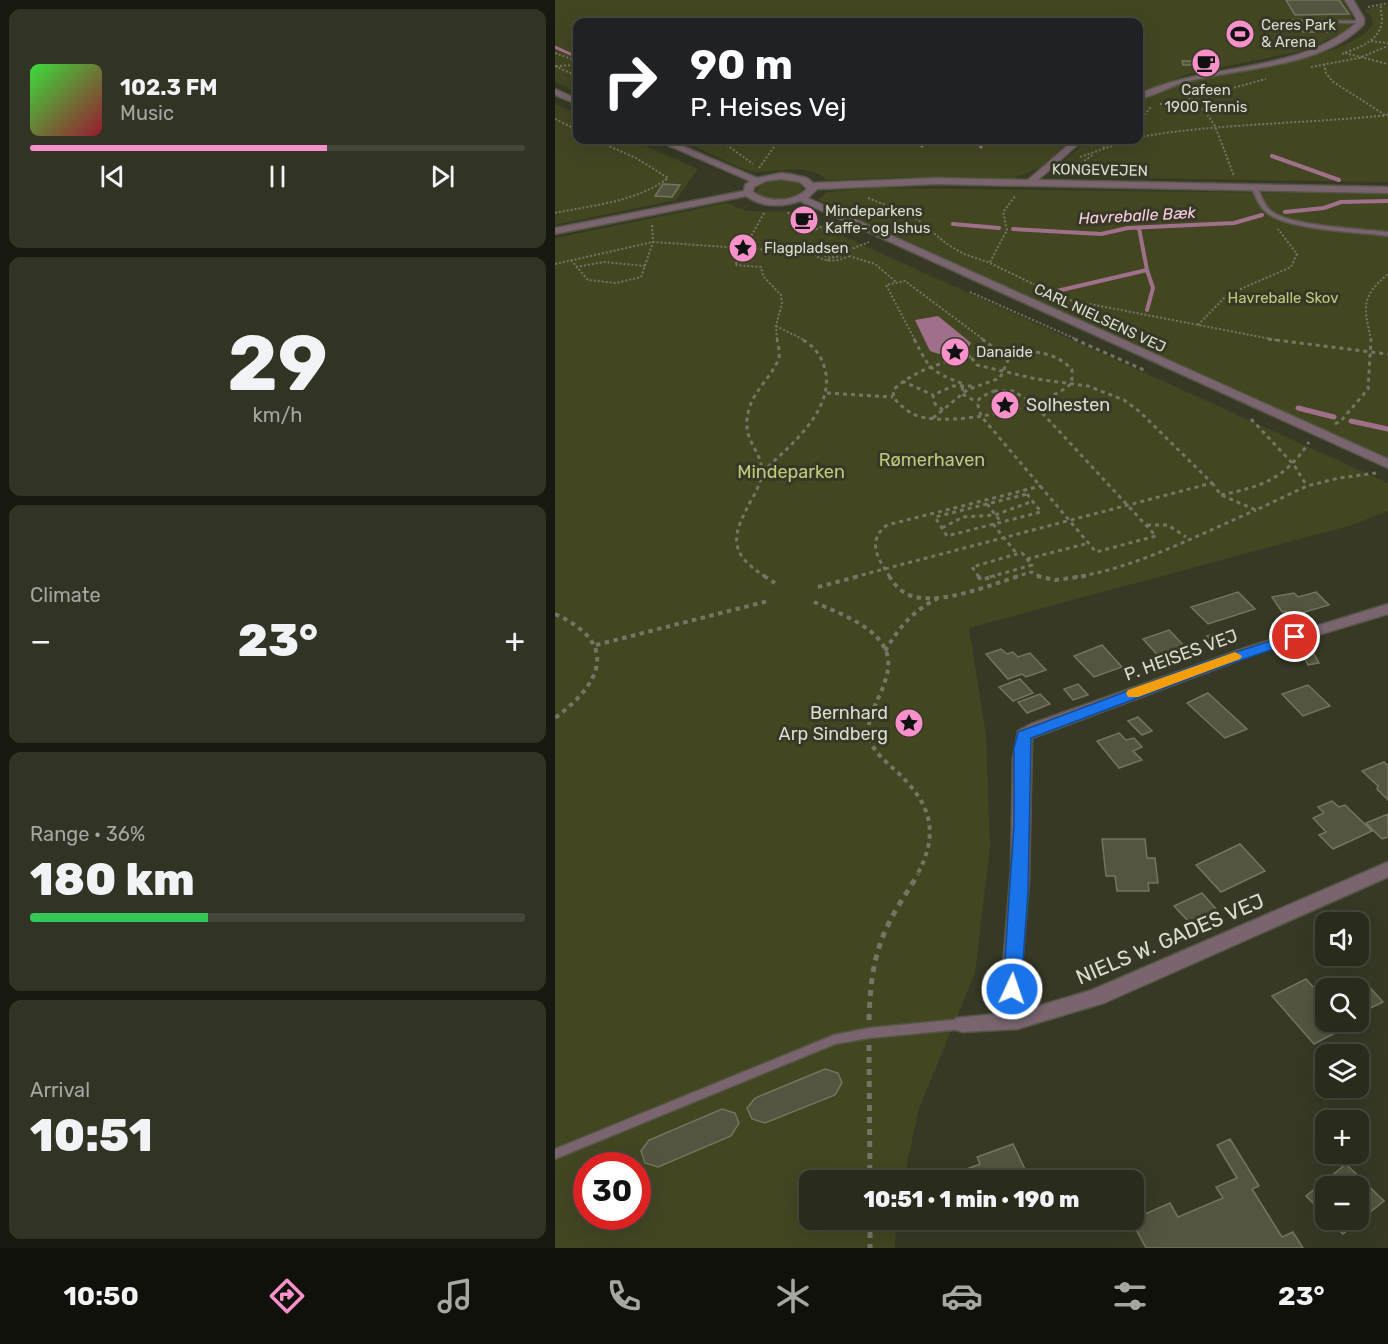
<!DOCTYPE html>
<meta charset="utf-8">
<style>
body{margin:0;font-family:Rubik,sans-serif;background:#313325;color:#f1f3f6;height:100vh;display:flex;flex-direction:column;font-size:22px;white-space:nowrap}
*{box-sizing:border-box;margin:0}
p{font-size:20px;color:#a5a7a3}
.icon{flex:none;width:33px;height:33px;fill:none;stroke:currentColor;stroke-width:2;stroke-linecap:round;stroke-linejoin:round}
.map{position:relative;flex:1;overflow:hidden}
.sheet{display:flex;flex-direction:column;gap:9px;padding:9px;background:#17180f;width:555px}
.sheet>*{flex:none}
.hud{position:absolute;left:18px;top:18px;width:570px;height:126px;border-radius:12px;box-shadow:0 6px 24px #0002,0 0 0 2px #45473b;background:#202124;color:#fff;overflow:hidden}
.fabs{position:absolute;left:760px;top:912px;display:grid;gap:12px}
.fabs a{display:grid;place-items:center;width:54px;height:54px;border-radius:12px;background:#292b1c;box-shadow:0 6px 24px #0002,0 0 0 2px #45473b;font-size:30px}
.speed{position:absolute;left:18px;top:1152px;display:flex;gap:12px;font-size:30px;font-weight:700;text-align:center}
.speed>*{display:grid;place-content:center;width:78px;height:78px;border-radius:50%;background:#292b1c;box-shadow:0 6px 24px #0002,0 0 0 2px #45473b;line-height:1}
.speed .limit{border:9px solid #d22;background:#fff;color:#111}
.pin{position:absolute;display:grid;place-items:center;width:51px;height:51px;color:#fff;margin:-26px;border:3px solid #fff;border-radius:50%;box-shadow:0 2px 6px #0007}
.me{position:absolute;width:66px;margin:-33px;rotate:3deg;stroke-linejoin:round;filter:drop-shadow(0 0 4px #0008)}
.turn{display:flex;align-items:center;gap:21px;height:126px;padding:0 18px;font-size:27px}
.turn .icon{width:78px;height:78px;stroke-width:2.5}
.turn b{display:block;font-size:42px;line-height:51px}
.big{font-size:45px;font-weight:800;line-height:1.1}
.sheet .card{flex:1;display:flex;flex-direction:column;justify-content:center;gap:9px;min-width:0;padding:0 21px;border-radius:12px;background:#313325}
.sheet .dial{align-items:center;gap:0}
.dial b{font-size:78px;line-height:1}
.song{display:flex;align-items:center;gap:18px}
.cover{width:72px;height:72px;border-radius:9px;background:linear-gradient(135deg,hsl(120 70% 55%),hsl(350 70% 35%))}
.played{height:6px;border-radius:3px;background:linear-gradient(90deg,#f990ca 60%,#45473b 60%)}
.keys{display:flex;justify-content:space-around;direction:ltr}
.heat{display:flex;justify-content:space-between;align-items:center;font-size:33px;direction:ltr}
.charge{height:9px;border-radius:4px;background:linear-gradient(90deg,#34c759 36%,#45473b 0)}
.trip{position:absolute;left:244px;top:1170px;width:345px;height:60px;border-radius:12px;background:#292b1c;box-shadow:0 6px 24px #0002,0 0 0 2px #45473b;font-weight:800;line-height:60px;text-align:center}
.dock{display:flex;height:96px;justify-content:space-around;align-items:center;background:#10110b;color:#a5a7a3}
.dock .icon{width:42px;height:42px}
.dock .selected{color:#f990ca}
.dock b{font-size:27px;color:#f1f3f6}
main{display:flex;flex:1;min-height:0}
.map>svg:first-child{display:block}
</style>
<main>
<section class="sheet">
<div class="card">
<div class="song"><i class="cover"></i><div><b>102.3 FM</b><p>Music</p></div></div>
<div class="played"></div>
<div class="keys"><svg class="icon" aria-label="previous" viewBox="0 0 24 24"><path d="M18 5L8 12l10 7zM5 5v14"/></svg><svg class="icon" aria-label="pause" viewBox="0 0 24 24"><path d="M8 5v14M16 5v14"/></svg><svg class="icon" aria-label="next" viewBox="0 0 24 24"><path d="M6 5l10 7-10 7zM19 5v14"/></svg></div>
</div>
<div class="card dial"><b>29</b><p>km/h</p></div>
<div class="card"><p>Climate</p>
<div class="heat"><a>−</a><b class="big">23°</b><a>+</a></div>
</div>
<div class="card"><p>Range · 36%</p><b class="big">180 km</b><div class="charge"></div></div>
<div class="card"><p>Arrival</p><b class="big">10:51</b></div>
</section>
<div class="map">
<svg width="833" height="1248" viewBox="0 0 833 1248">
<rect width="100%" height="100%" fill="#373926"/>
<!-- green -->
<path fill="#424621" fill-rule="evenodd" d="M0,0h788l9,16 -3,13 -43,21 -118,24 -49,19v-71h-562v70l-22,-10z
M833,4v178l-319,-5 -17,-5 36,-32h51v-40l2,-1c17,-8 34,-15 52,-19 37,-10 165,-22 180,-57l-2,-7 -7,-6z
M0,104l22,10v26h55l66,29 -22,31 -121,25z
M126,140h390l-32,28 -25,10 -108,-1 -79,3c-20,-18 -49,-8 -72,-8 -13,-1 -59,-26 -74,-32z
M225,180l18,2 5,7c-11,12 -35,13 -47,3l6,-8z
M320,188l513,6v263l-145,-63 -425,-194 9,-8z
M171,203l21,8 52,1 33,19 556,252v28l-36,14 -383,103 17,106 4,112 -15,127 -57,138 -14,69h-94v40h86l-1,28h-340v-1010zM32,1166h50v50h-50z"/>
<!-- water -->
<path fill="#a0708a" d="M383,316l33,27 -3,5 -29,6 -9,-3 -15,-31z"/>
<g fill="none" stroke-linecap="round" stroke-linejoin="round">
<!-- stream-far2 -->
<path stroke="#a0708a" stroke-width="3" d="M0,47l22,10
M422,140l4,7
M367,146l2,-6"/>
<!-- stream-far1 -->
<path stroke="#a0708a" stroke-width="4" d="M717,156l67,24
M730,212l39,-4 17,-6 47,-1
M398,224l46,4
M458,229l88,5 27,-6 106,-5 28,-8
M592,270l6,18 -6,22
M502,291l90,-21 -8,-42"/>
<!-- stream -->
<path stroke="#a0708a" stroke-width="5" d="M743,408l36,9
M796,421l37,8"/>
</g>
<!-- building -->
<path fill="#535541" stroke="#737560" stroke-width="1.5" d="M731,0h53l10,14 -54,1z
M745,28h30l3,4h-30z
M627,61h35l1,4h-5l1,2h-19l-1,-2h-11z
M108,184l17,1 -8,12 -17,-1z
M683,592l17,17 -47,15 -17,-17z
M761,592l13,13 -31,9 7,7 -8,3 -11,-13 -4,1 -10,-15 22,-4 4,4z
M614,630l21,22 -26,10 -21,-23z
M662,633l11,13 -10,3 -11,-13z
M547,645l20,22 -28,10 -20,-21z
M446,649l6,5 6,-2 5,5 12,-4 16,17 -20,7 -4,-3 -14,5 -22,-25z
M757,650l7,13 -11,2 -7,-14z
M465,679l13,14 -20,8 -14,-14z
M523,684l10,11 -15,5 -9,-11z
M753,685l22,21 -27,10 -21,-22z
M653,693l39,36 -22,9 -38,-35z
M485,694l10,10 -23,9 -9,-11z
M583,717l14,14 -10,4 -14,-14z
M564,733l7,7 8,-2 8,9 -9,4 9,9 -23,8 -22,-27z
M829,762l4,4v34l-11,-11 1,-3 -16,-15z
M777,801l7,6 6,-2 27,26 -39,18 -14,-14 7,-3 -13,-14 11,-5 -6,-6z
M833,814v23l-6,2 -16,-16z
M547,839h43l2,19h8l3,25h-10l1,8h-32l-2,-15h-9z
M685,844l25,27 -44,21 -25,-27z
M647,893l15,17 -27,13 -16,-17z
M751,979l20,22v21h30l-42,22 -42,-48z
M810,982l18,20 -23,11 -1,-25h-8z
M270,1069l13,4 4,10 -7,12 -70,28 -13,-4 -5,-11 8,-10z
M167,1109l13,4 4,10 -8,13 -73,31 -13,-4 -4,-12 8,-11z
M771,1123v19l-12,-11z
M675,1139l29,47 -7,3 30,48 11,-5 10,16h-157l-15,-28 39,-17 8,14 45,-19 -7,-11 21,-9 -20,-33z
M458,1144l17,36h-80l-2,-4 32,-12 -3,-7z
M791,1164l38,37 -41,33 -14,-14h30v-34h-33v30l-20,-20z"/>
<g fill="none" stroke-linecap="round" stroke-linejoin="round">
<!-- service casing -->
<g stroke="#555745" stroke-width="3">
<path id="service" d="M737,20l68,1 2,1 -2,1 -69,-1z
M698,187h4c4,8 7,18 14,24 18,15 91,18 117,21v4c-29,-4 -96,-6 -118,-21 -10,-6 -14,-17 -18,-27z
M408,1019l4,2 1,3 -1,3 -4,2 -94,9 -34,6 -280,115v-10l279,-114 35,-7z"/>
</g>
<!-- minor casing -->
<g stroke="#555745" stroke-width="3">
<path id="minor" d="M833,604v10l-133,40 -223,84 -3,142 -7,86 3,44 67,-20 296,-128v15l-284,126 -87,26 -54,3 -7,-2 -3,-6 3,-6 49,-5 -2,-47 8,-97 2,-111 5,-27 13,-7 214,-76z"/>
</g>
<!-- tertiary casing -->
<g stroke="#555745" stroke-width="3">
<path id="tertiary" d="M790,0h8l11,18v6c-41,44 -123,43 -178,58 -16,4 -31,14 -47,17v-5c68,-32 160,-20 217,-71v-5z
M0,89l22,10v5l-22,-9z
M101,140h12l89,38 24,-5 9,1 17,4 6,5 123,-5 92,2 46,-40h9l-45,40 350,7v6l-452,-9 -119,5 -9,9 580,261v9l-588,-267c-17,6 -38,7 -54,-5l-191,38v-6l189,-37 1,-6 5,-4zM226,179l19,3 7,7c-14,13 -38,14 -54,3l1,-5 12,-6z"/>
</g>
<!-- path-far3 -->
<path stroke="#747665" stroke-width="2" stroke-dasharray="2 2" stroke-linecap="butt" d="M813,7l20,-4
M816,41l17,2
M0,53l22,8
M790,53l43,11
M787,54c16,-6 39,-13 40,-34 0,-5 -2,-10 -1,-15
M769,64l2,9 6,8 53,34
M0,66l22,10
M1,66l21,-1
M756,67l48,-9 29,-12
M628,94l22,17 10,15 19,50
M605,104l32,-5 74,-20
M0,119l22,11
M584,121l12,-14
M584,137c82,-14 166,-13 249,-22
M165,140l33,24
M548,148l11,-8
M525,157l50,-17
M204,168l20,-28
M516,170l23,-16
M313,198l45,18 34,28 17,10 26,9 74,36 212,41
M233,212l8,18
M0,213c38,-8 81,-11 113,-35l-32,-20 -41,-18
M209,213l-29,52 26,2 2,9 18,19 1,8 -6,23 1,14
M254,225l7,4 -12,5 -8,-4z
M261,229l13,-5
M284,246l10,4v6c-12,6 -23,7 -34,-1l2,-5z
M278,249l9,3 -2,4 -10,2 -7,-3 -1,-3z
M294,250l20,-8
M294,256l26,8 21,18
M16,260l17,20 28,3 25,-6 12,-35 -1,-17
M273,261l2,-3
M435,262l17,-32 -4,-18 13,-17
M0,264l98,-22 162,11
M21,267l28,-5 41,4
M415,292l108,48
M643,325l29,-30 64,-28 6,-13 -19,-25
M221,326l28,14
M360,340l-29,-55 19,-4 79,59
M816,340c-7,-34 -11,-42 17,-66"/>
<!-- path-far2 -->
<path stroke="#747665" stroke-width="3" stroke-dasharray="4 4" stroke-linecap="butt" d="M359,339c17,32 15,31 49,45l-1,10 15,8
M427,339l18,13
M519,339l70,31
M713,339l120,15
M457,351c22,0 45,1 60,19v13c-27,25 -118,44 -154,33 -10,-3 -18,-11 -25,-19l1,-8c32,-28 76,-34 118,-38z
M347,381l31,14
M439,391h19l20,12 123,133 -60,16 -115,-136 -4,-14 4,-5z
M272,393l66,4
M388,410l-8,-6 -2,-9 20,-9h21
M378,418l34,-28 33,-12 12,-27
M696,419l43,46 13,21
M780,424l6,-3 27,-32 3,-50
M207,472c27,-25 76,-64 62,-106 -3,-11 -12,-22 -23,-27
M657,483l9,12 35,15 51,-24 32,-8 37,-5
M472,494l14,18 -94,24 -12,-19z
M666,495c42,-9 64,-16 88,-53
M432,504l14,18
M438,524l24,30
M592,525h21l18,12
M387,528l21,-11 32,-2 38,-14
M472,559l62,-16
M211,577c-40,-25 -34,-42 -13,-80 4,-7 9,-17 9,-26 -1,-23 -22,-31 -13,-62 5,-19 26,-36 30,-52 1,-5 -1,-13 -2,-18
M299,577l358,-94 -72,-71 -16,-12 -36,-14 -52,-7 -59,-14 -6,-8
M335,577c-12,-18 -24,-36 -3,-52l154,-39
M424,577l-7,-10 45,-13
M435,577l42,-12 -10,-12 -5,1
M459,577l18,-5 9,5
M519,577c58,-7 128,-44 182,-67"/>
<!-- path-far1 -->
<path stroke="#747665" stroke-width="4" stroke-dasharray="4.5 4.5" stroke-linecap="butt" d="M209,576l11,7
M334,576c4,6 9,13 16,17 28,16 85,-8 114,-17
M423,576l3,4 14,-4
M482,576l18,4 31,-4
M263,587l42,-11
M259,602c24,11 70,26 74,57 2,14 -6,31 -12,44 -4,10 -10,24 -7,35 4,13 16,23 26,32 35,32 46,61 22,105
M0,614c64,29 48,68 0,104
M41,645l172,-44
M330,651c13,-22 28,-41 52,-52"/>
<!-- path -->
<path stroke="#747665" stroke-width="5" stroke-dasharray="6 6" stroke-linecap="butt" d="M314,1020c1,-34 4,-66 20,-97 8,-17 20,-33 29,-49
M314,1045l1,135
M315,1220v28"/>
<!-- service -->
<use href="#service" fill="#79646f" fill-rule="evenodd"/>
<!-- minor -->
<use href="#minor" fill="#79646f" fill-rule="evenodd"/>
<!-- tertiary -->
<use href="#tertiary" fill="#79646f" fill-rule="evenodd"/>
</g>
<!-- route -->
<path fill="#1a73e8" stroke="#114b97" stroke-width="1.5" d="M740,633l5,1 2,3 -2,3 -88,30 -181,68 -3,154 -7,97 -3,5 -6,2 -7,-2 -2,-5 11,-165v-76l4,-16 184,-69z"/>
<!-- slow -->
<path fill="#f59e0b" d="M680,652l7,4 -2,3 -102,38h-10l-2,-4 2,-3z"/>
<!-- icons -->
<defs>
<g id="stadium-disc" transform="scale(1.5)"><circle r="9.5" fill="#f990ca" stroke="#373926"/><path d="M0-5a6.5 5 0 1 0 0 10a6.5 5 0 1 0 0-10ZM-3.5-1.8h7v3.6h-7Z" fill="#111"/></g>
<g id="cafe-disc" transform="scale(1.5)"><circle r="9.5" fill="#f990ca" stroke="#373926"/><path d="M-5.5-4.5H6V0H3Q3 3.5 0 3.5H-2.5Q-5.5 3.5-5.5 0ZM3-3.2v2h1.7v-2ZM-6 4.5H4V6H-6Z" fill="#111"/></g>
<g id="sight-disc" transform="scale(1.5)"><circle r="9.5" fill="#f990ca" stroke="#373926"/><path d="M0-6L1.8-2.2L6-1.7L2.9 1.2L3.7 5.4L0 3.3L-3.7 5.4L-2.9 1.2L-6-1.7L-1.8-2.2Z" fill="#111"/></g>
</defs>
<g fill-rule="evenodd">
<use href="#stadium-disc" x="685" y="34"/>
<use href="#cafe-disc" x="651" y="63"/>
<use href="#cafe-disc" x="249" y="220"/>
<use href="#sight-disc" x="188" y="248"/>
<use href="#sight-disc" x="400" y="352"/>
<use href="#sight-disc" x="450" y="405"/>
<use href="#sight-disc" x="354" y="723"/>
</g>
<g text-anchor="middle" stroke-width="6" stroke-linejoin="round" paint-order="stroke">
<!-- far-poi labels -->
<g font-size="15" fill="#dbddd1" stroke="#373926" text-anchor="start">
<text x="706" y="30">Ceres Park<tspan x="706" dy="17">&amp; Arena</tspan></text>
<text x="651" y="95" text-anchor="middle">Cafeen<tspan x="651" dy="17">1900 Tennis</tspan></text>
<text x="270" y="216">Mindeparkens<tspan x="270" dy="17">Kaffe- og Ishus</tspan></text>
<text x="209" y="253">Flagpladsen</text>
<text x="421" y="357">Danaide</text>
</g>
<!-- far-street labels -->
<g font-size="15" fill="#dbddd1" stroke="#373926">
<text transform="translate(545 170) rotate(1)" y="5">KONGEVEJEN</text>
<text transform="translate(545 318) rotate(25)" y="5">CARL NIELSENS VEJ</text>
</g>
<!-- far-park labels -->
<g font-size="15" fill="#c2c97d" stroke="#373926">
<text x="728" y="303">Havreballe Skov</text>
</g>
<!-- far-water labels -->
<g font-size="16" font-style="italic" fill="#facce3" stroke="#373926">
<text transform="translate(582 215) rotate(-3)" y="6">Havreballe Bæk</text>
</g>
<!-- poi labels -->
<g font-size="18" fill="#dbddd1" stroke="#373926" text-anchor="start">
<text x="471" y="411">Solhesten</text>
<text x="333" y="719" text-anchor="end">Bernhard<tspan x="333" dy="21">Arp Sindberg</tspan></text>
</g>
<!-- park labels -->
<g font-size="18" fill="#c2c97d" stroke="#373926">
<text x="377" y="466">Rømerhaven</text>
<text x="236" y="478">Mindeparken</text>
</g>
<!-- street labels -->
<g font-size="18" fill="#dbddd1" stroke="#373926">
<text transform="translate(626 655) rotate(-20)" y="6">P. HEISES VEJ</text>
</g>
<!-- near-street labels -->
<g font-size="21" fill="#dbddd1" stroke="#373926">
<text transform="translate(615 939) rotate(-23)" y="7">NIELS W. GADES VEJ</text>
</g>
</g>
</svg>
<div class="fabs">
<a><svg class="icon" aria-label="sound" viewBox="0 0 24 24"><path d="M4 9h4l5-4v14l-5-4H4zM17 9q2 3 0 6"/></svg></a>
<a><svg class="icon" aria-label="search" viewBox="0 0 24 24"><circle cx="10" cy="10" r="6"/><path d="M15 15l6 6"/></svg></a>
<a><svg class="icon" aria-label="layers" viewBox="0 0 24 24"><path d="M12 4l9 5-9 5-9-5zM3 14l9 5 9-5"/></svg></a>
<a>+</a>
<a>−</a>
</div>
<div class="speed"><div class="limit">30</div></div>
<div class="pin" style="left:740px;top:637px;background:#d93025"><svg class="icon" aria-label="arrive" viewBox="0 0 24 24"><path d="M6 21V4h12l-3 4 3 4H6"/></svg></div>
<svg class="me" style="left:457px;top:989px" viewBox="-20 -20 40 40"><circle r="17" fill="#1a73e8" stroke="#fff" stroke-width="3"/><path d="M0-11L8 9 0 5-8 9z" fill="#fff"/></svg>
<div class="trip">10:51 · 1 min · 190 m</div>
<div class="hud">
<div class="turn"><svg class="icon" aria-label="right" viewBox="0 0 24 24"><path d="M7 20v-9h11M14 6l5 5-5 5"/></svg><div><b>90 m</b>P. Heises Vej</div></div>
</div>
</div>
</main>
<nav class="dock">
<b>10:50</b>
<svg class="icon selected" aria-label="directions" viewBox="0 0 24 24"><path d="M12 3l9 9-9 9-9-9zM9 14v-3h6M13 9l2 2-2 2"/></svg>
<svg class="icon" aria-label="music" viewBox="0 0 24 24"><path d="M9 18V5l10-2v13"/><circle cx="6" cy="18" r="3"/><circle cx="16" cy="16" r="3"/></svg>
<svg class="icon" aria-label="phone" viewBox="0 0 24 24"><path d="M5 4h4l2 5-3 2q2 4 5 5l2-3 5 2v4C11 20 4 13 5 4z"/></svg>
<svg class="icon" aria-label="climate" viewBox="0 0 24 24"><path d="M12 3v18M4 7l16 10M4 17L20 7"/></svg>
<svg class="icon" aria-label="car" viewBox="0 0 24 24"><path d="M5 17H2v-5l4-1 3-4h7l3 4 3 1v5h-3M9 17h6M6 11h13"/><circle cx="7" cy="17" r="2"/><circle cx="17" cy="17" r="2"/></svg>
<svg class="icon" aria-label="filters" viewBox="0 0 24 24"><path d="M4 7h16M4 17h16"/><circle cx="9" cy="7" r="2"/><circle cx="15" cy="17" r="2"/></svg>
<b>23°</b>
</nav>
